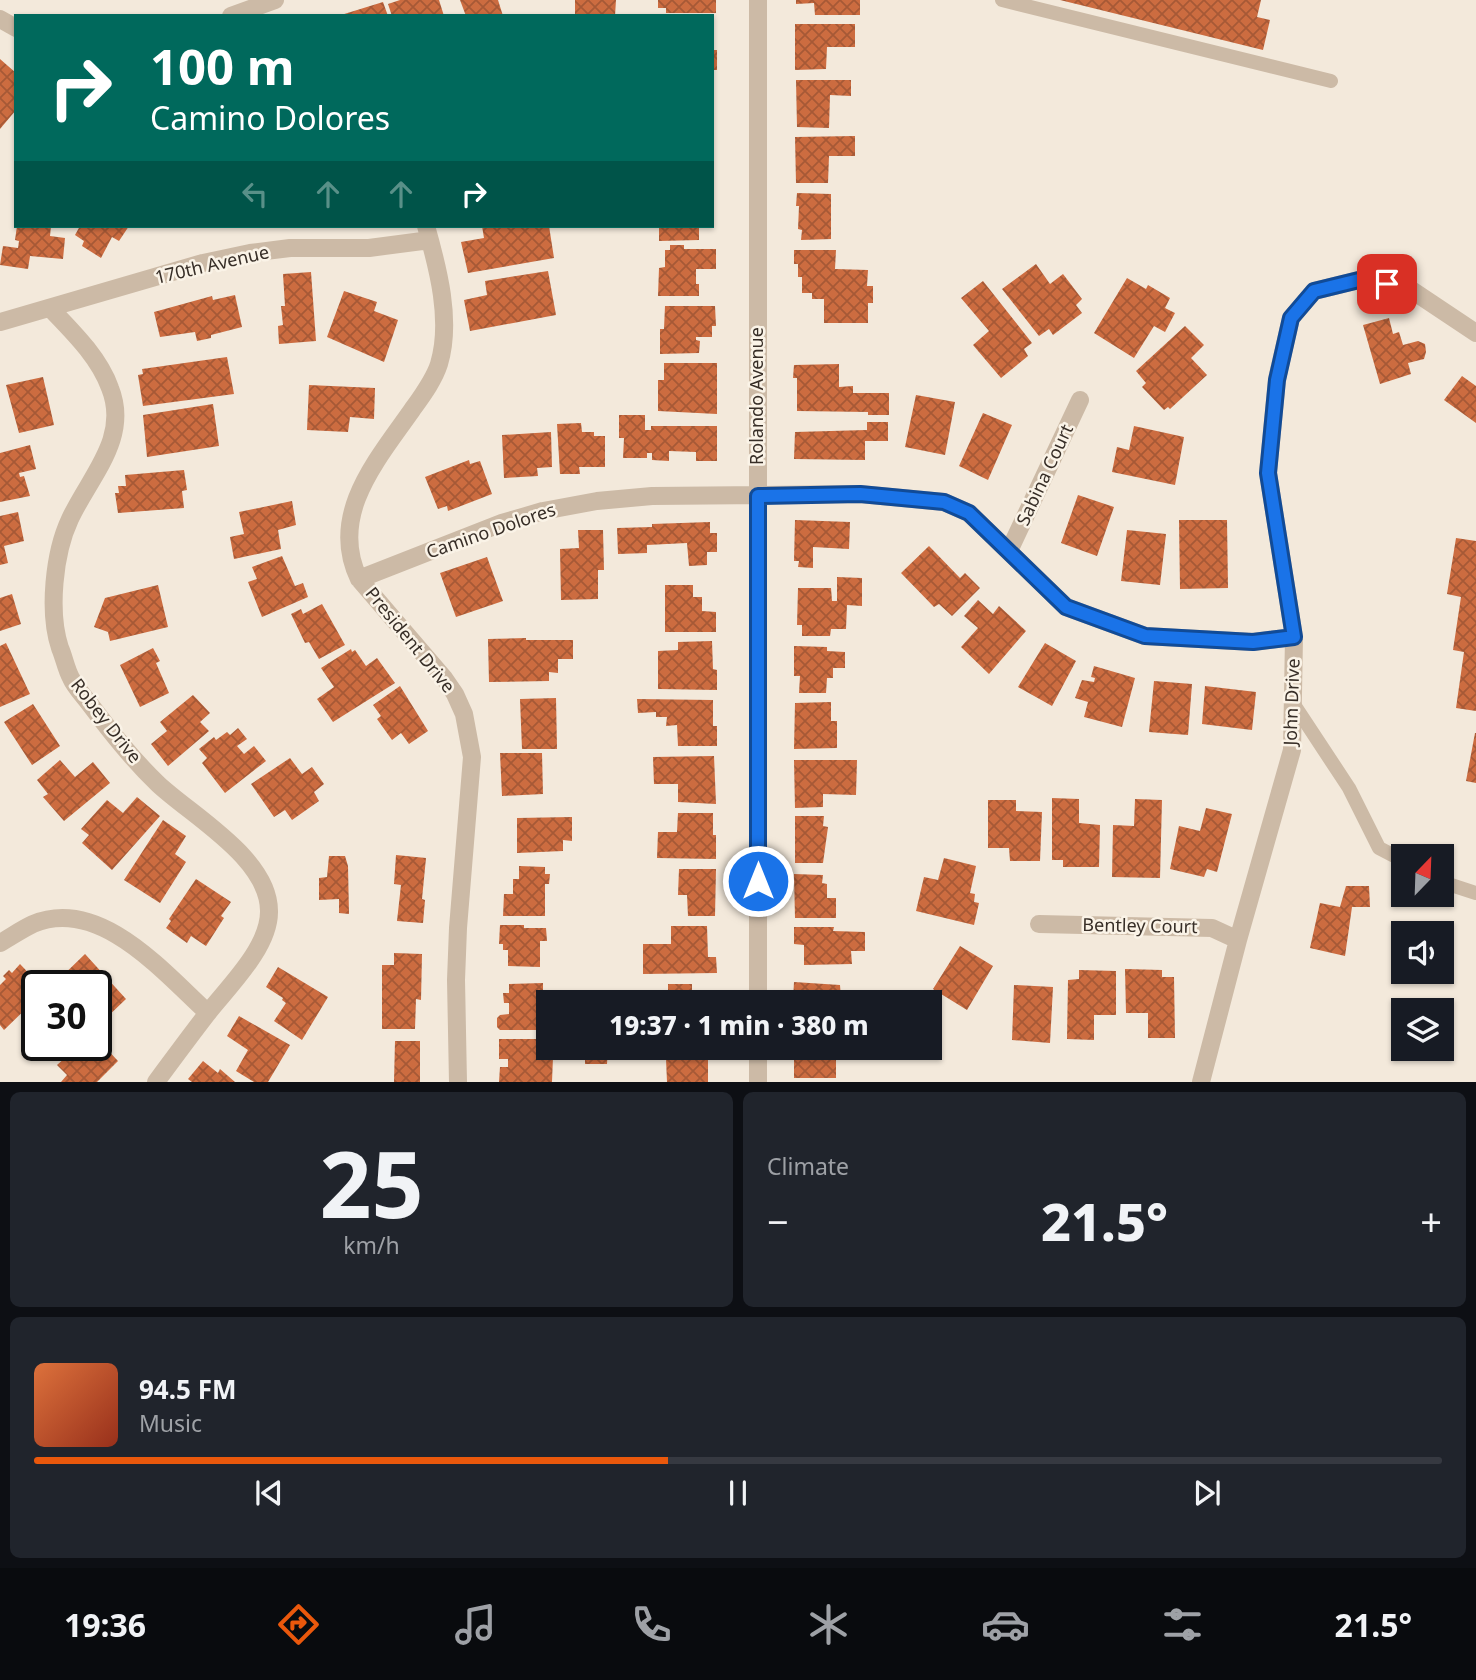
<!DOCTYPE html>
<meta charset="utf-8">
<style>
body{margin:0;font-family:"Noto Sans",sans-serif;background:#20242c;color:#f1f3f6;height:100vh;display:flex;flex-direction:column;font-size:26px;white-space:nowrap}
*{box-sizing:border-box;margin:0}
p{font-size:23px;color:#9ea1a6}
.icon{flex:none;width:38px;height:38px;fill:none;stroke:currentColor;stroke-width:2;stroke-linecap:round;stroke-linejoin:round}
.map{position:relative;height:1082px;overflow:hidden}
.details{display:flex;flex-direction:column;gap:10px;padding:10px;background:#0d0f14;flex:1}
.details>*{flex:none}
.guide{position:absolute;left:14px;top:14px;width:700px;height:214px;border-radius:0px;box-shadow:0 2px 5px #0004;background:#00695c;color:#fff;overflow:hidden}
.needle{width:46px;rotate:23deg}
.fabs{position:absolute;left:1391px;top:844px;display:grid;gap:14px}
.fabs a{display:grid;place-items:center;width:63px;height:63px;border-radius:0px;background:#171b24;box-shadow:0 2px 5px #0004;font-size:35px}
.speed{position:absolute;left:21px;top:970px;display:flex;gap:14px;font-size:35px;font-weight:700;text-align:center}
.speed>*{display:grid;place-content:center;width:91px;height:91px;border-radius:50%;background:#171b24;box-shadow:0 2px 5px #0004;line-height:1}
.speed .limit{border:4px solid #111;border-radius:10px;background:#fff;color:#111}
.pin{position:absolute;display:grid;place-items:center;width:60px;height:60px;color:#fff;margin:-30px;border-radius:14px;box-shadow:0 4px 10px #0006}
.me{position:absolute;width:77px;margin:-38px;rotate:0deg;stroke-linejoin:round;filter:drop-shadow(0 0 5px #0008)}
.turn{display:flex;align-items:center;gap:24px;height:147px;padding:0 21px;font-size:32px}
.turn .icon{width:91px;height:91px;stroke-width:2.5}
.turn b{display:block;font-size:49px;line-height:60px}
.lanes{display:flex;align-items:center;height:66px;padding:0 21px;background:#0003;justify-content:center;gap:35px;direction:ltr}
.lanes .off{opacity:.35}
.big{font-size:52px;font-weight:800;line-height:1.1}
.details .tile{flex:1;display:flex;flex-direction:column;justify-content:center;gap:10px;min-width:0;padding:0 24px;border-radius:10px;background:#20242c}
.details .dial{align-items:center;gap:0}
.dial b{font-size:91px;line-height:1}
.song{display:flex;align-items:center;gap:21px}
.cover{width:84px;height:84px;border-radius:10px;background:linear-gradient(135deg,hsl(20 70% 55%),hsl(10 70% 35%))}
.played{height:7px;border-radius:4px;background:linear-gradient(90deg,#ea580c 45%,#363941 45%)}
.keys{display:flex;justify-content:space-around;direction:ltr}
.heat{display:flex;justify-content:space-between;align-items:center;font-size:38px;direction:ltr}
.details .tiles{flex:1;display:grid;gap:10px;grid-template-columns:1fr 1fr}
.tile:last-child{grid-column:span 2}
.trip{position:absolute;left:536px;top:990px;width:406px;height:70px;border-radius:0px;background:#171b24;box-shadow:0 2px 5px #0004;font-weight:800;line-height:70px;text-align:center}
.dock{display:flex;height:112px;justify-content:space-around;align-items:center;background:#090b0e;color:#9ea1a6}
.dock .icon{width:49px;height:49px}
.dock .current{color:#ea580c}
.dock b{font-size:32px;color:#f1f3f6}
.map>svg:first-child{display:block}
</style>
<div class="map">
<svg width="1476" height="1082" viewBox="0 0 1476 1082">
<defs>
<pattern id="building-cross-hatch" width="8" height="8" patternUnits="userSpaceOnUse" patternTransform="scale(1.75)"><rect width="8" height="8" fill="#cc6c40"/><path d="M0 0l8 8M0 8l8-8" fill="none" stroke="#a65936"/></pattern>
</defs>
<rect width="100%" height="100%" fill="#f3e9db"/>
<!-- building -->
<path fill="url(#building-cross-hatch)" d="M400,0h39l5,16h-52l-4,-12z
M460,0h38l5,16h-37z
M575,0h41l-1,16h-40z
M658,0h58v13h-50v-5h-8z
M796,0h64v15h-45l-1,-12 -18,1z
M1060,0h201l-4,17 13,3 -7,30z
M383,2l5,14h-46l-1,-1z
M795,24h60v23h-28l-1,22 -31,1z
M712,50h5v20h-5z
M0,59l16,14v37l-16,19z
M796,80h55v16l-21,-1 -1,33 -32,-1z
M855,136v20h-26l-1,27h-32l-1,-46z
M797,193l34,1v45l-30,1 1,-10 -4,-1 1,-23h-3z
M17,226h34l-1,10 15,2 -2,21 -33,-3 -2,13 -28,-4 3,-19 15,2 1,-7 -4,-1z
M80,226h49l-10,15 -7,-4 -11,21 -19,-12 2,-5 -9,-6z
M482,226h67l5,32 -86,15 -7,-31 23,-4z
M659,226h37l3,1v13l-40,1z
M670,245h14v4h32v20h-20v15h3v12h-41l1,-28 6,-1v-17h5z
M794,250h42l-1,19 33,1 -1,16h6v17h-5v20h-44v-24h-12v-6h-10v-16h-4v-13h-4z
M1036,264l14,20 13,-10 19,25 -6,6 6,8 -29,22 -4,-6 -10,7 -37,-47z
M548,271l8,44 -86,16 -6,-31 23,-5 -2,-14z
M311,272l5,69 -37,3 -1,-18 5,-1 -2,-19h4l-2,-32z
M1127,278l19,11 2,-4 22,13 -5,10 10,5 -10,19 -11,-6 -20,32 -40,-25z
M983,281l49,62 -8,6 4,7 -27,22 -28,-33 16,-14 -28,-33z
M344,291l33,11 -3,9 24,9 -14,42 -57,-25z
M235,295l7,32 -31,8v3l-14,3 -2,-9 -35,5 -6,-25 58,-16 1,4z
M665,306h50l1,20h-4v11h-16v3l4,1 -1,12 -39,1v-25h4z
M1389,318l4,16 6,-2 4,13 15,-4 7,3 1,8 -2,7 -16,4 3,11 -31,10 -17,-59z
M1185,326l19,19 -13,13 16,17 -37,34 -2,-2 -4,3 -22,-23 4,-4 -10,-12z
M227,357l7,37 -91,12 -5,-31 5,-1 -1,-5z
M664,363h53v51l-59,-3v-31h6z
M839,364v23l14,-1v7h36v22h-21v-3l-71,-1v-33h-4l1,-13z
M1462,376l14,10v37l-32,-23z
M43,377l11,48 -35,8 -13,-48z
M309,385l66,3 -1,31 -24,-2 -2,15 -41,-2z
M916,395l39,7 -10,53 -40,-8z
M213,404l6,42 -72,11 -4,-42z
M983,413l29,12 -24,55 -29,-14z
M619,415h26v15h6v-4h66v35h-21v-9l-27,-1v10l-17,-1v-7h-5v5h-24l1,-20h-5z
M867,422h21v19h-23v19l-71,-1 1,-27 72,-2z
M581,423l1,9h12v4h11v31h-26l1,7h-20l-3,-50z
M1134,426l50,11 -9,48 -63,-13 5,-25 12,3z
M551,432l1,35 -15,1 1,8 -34,2 -2,-43z
M30,445l6,24 -17,4 1,4 4,-1 6,20 -30,6v-49z
M469,460l1,4 10,-3 12,33 -44,17 -1,-5 -9,3 -13,-32z
M184,470l3,20 -5,1 2,17 -66,5 -3,-20h4l-1,-7h8l-1,-11z
M1078,495l36,12 -17,49 -36,-13z
M292,501l4,24 -18,5 3,19 -47,10 -4,-22 14,-3 -5,-22z
M18,512l6,29 -20,5 4,17 -8,2v-49z
M795,520l55,2 -1,27 -36,-2v21l-15,-1 1,-6h-5z
M1179,520h48l1,68 -48,1z
M710,522v11h7v19h-10v13l-18,1 -2,-23 -40,2v8l-29,1 -1,-26 35,-1v-3z
M578,530h25l1,40h-6v29l-37,1 -1,-51 19,-1z
M1127,530l39,4 -6,51 -39,-4z
M1456,538l20,3v170l-20,-3 8,-56 -11,-2 8,-53 -14,-3z
M929,546l31,32 5,-5 15,15 -28,28 -13,-12 -5,3 -33,-34z
M282,556l13,30 8,-3 5,14 -46,20 -14,-35 9,-3 -5,-12z
M487,557l16,44 -47,16 -16,-44z
M837,577l25,1v28l-15,-1 -1,24h-15l-1,7h-28v-11h-5l1,-37h33l1,13h5z
M158,585l10,42 -58,14 -2,-9 -14,-5 11,-29z
M665,585h28v12h9v14l14,1v20h-51z
M12,594l9,30 -21,7v-33z
M978,600l15,14 6,-8 27,25 -37,43 -28,-27 17,-19 -14,-12z
M322,604l23,41 -26,14 -10,-17 -4,1 -14,-29 10,-5 2,5z
M526,638v2h47v19h-15v14l-9,-1v9l-60,1 -1,-43z
M712,641l1,28 4,1v20l-59,-1v-38l20,-1v-8z
M6,643l24,51 -30,13v-61z
M1045,643l31,18 -24,45 -34,-19z
M794,646l33,1v4l18,1v16h-12v10h-6l-1,15h-27l1,-17h-6z
M153,648l7,13 -4,2 13,30 -29,14 -20,-42z
M351,649l1,3 3,-2 11,16 11,-8 18,25 -62,39 -16,-23 17,-12 -13,-19z
M1094,666l41,12 -13,49 -38,-10 4,-15 -13,-4 7,-18 12,2 1,-4 -4,-1z
M1154,681l38,3 -4,51 -39,-3z
M400,686l28,45 -19,13 -8,-11 -9,7 -15,-21 4,-3 -8,-11z
M1205,686l51,6 -4,38 -50,-6z
M193,695l17,18 -10,9 9,9 -41,35 -17,-22 16,-13 -7,-9z
M556,698l1,51h-35l-2,-50z
M637,699l76,1v26h4v20h-39l-1,-21 -11,1 1,-9h-11v-5l-18,1z
M831,702v19h6v27l-43,1 1,-46z
M33,704l27,42 -28,19 -28,-43z
M238,728l9,11 -10,7 7,8 10,-8 12,15 -41,32 -23,-30 5,-5 -8,-9 15,-12 2,3 11,-8 3,3z
M1475,733h1v50l-10,-2z
M500,753h42l1,41 -41,2z
M714,756l2,48 -38,-2v-18h-24l-1,-27z
M290,758l12,16 10,-7 12,17 -10,8 5,9 -27,19 -7,-10 -11,7 -23,-33z
M60,760l15,17 18,-15 17,21 -46,38 -21,-24 5,-3 -11,-14z
M794,760h63l-1,35 -33,-1v13l-28,1z
M137,797l23,19 -48,54 -30,-27 7,-8 -8,-6 26,-29 16,13z
M1052,798l27,1v24l21,2 -1,42h-36v-7h-11z
M1135,799l27,1 -2,78 -48,-1 1,-52 21,1z
M988,800h28v11l26,1 -2,49h-30l-1,-13h-21z
M1206,808l26,6 -15,58 -10,-3 -3,8 -34,-8 9,-43 21,5z
M678,813h35v22h3v24l-59,-1 1,-26h19z
M795,816h29l-1,10 5,1 -5,36h-28z
M572,817v24l-9,-1v11l-46,2v-35z
M163,820l23,16 -11,18 11,8 -26,41 -36,-23z
M396,855l30,3 -4,41 3,1 -2,23 -26,-2 4,-36 -7,-1z
M329,856h16l3,10 1,48 -10,-1v-14l-20,1v-22l8,-1z
M944,858l32,8 -6,27 5,1 -1,8 5,1 -5,22 -58,-14 8,-34 14,3z
M519,866l26,1v7h5l-1,10h-4v32h-42l1,-22h9v-15h6z
M679,869h37l-1,47h-27l-1,-21h-9z
M794,874l29,1 -1,8 5,1v14h9v20h-41z
M196,879l35,23 -10,14 3,2 -18,28 -15,-10 -4,7 -21,-15 5,-7 -2,-2z
M1346,886h23l1,21h-18l-7,49 -35,-8 10,-45 20,4z
M500,925h24v3h22l1,13h-7v26l-32,-1v-16h-5v-6h-4z
M671,926h36l1,31h8l1,16 -74,1v-30h28z
M794,927h40l-1,4 32,1v19h-14l1,13 -48,1v-20l-10,-1z
M960,946l33,20 -26,44 -34,-21z
M394,953l28,1 -1,46 -5,-1 -1,30h-33v-64h12z
M85,954l41,45 -22,21 -8,-8v-27h-43z
M20,964l20,21h-3v13l-33,32 -4,-5v-40l6,-6 -3,-3 6,-6 3,3z
M278,967l50,30 -26,43 -28,-19 12,-18 -4,-3 1,-2 -17,-11z
M1125,969l37,1v7h12l1,61h-27v-25h-22z
M1079,970l37,1v44h-22v25l-27,-1 1,-59 11,-1z
M794,982l46,3 1,13h-6l-1,5h-37v-3h-4z
M543,983v8h21l1,12h-17v27h-48l-3,-3v-9l3,-3 9,-1v-11h-5l-1,-10h6v-9z
M668,984h24v12h9v7h-36v-7h3z
M1014,985l39,2 -3,56 -38,-3z
M239,1016l51,29 -22,37h-14l-18,-11 12,-21 -21,-14z
M499,1039h49v9h18v9h-13l-1,25h-53l1,-15h8v-8h-9z
M395,1041h25v41h-26z
M102,1044l16,17 -21,21h-36l6,-7 -10,-10 18,-16 10,10z
M585,1048h23l-1,16h-22z
M672,1048h44v12h-8v22h-41l-1,-23 6,-1z
M794,1048h37v4h5v26h-42z
M203,1061l15,12 2,-4 15,13h-43l-4,-3z"/>
<g fill="none" stroke-linecap="round" stroke-linejoin="round">
<!-- service -->
<path stroke="#ccbaa6" stroke-width="14" d="M1002,0l329,81
M1293,703l56,85 30,60 25,13
M1442,882l34,11"/>
<!-- minor -->
<path stroke="#ccbaa6" stroke-width="18" d="M231,16l44,-16
M0,19l16,9
M426,226c12,42 26,95 13,138 -5,16 -17,32 -27,46 -35,50 -84,105 -53,169l85,99 11,16 9,20 8,43 -14,171 -2,52 2,102
M50,308c22,23 49,49 60,80 20,50 -20,88 -40,131 -16,34 -22,93 -10,129 4,9 6,21 11,30 4,9 12,17 18,25 22,29 43,56 69,81 34,32 112,75 111,128 0,36 -41,75 -62,102 -17,22 -34,45 -51,68
M0,322l203,-59 47,-10 40,-5h79l61,-8
M1009,551l71,-151
M359,579l143,-56 41,-12 54,-10 55,-5 208,-2 84,8 25,11 97,94 79,29 108,6 41,-5
M1039,924l173,4 26,12
M0,943c11,-6 22,-14 33,-19 67,-28 131,49 175,89
M758,1003v-1003
M758,1082v-34
M1201,1082l37,-142 54,-190 2,-113 -26,-164 9,-94 14,-61 23,-27 49,-12 47,10 66,44"/>
</g>
<g fill="none" stroke-linecap="round" stroke-linejoin="round">
<!-- route casing -->
<g stroke="#114b97" stroke-width="18">
<path id="route" d="M758,881v-385l102,-2 84,8 25,11 97,94 79,29 108,6 41,-5 -26,-164 9,-93 14,-62 23,-27 49,-12 24,5"/>
</g>
<!-- route -->
<use href="#route" stroke="#1a73e8" stroke-width="12"/>
</g>
<g text-anchor="middle" stroke-width="5" stroke-linejoin="round" paint-order="stroke">
<!-- street labels -->
<g font-size="18" fill="#372e27" stroke="#faf3e7">
<text transform="translate(212 265) rotate(-13)" y="6">170th Avenue</text>
<text transform="translate(757 396) rotate(-90)" y="6">Rolando Avenue</text>
<text transform="translate(1045 475) rotate(-65)" y="6">Sabina Court</text>
<text transform="translate(491 531) rotate(-19)" y="6">Camino Dolores</text>
<text transform="translate(410 640) rotate(51)" y="6">President Drive</text>
<text transform="translate(1292 702) rotate(-88)" y="6">John Drive</text>
<text transform="translate(106 721) rotate(52)" y="6">Robey Drive</text>
<text transform="translate(1140 926) rotate(1)" y="6">Bentley Court</text>
</g>
</g>
</svg>
<div class="fabs">
<a><svg class="needle" viewBox="-14 -14 28 28"><path d="M0-13l5 13h-10z" fill="#e53935"/><path d="M0 13l5-13h-10z" fill="#9ea1a6"/></svg></a>
<a><svg class="icon" aria-label="sound" viewBox="0 0 24 24"><path d="M4 9h4l5-4v14l-5-4H4zM17 9q2 3 0 6"/></svg></a>
<a><svg class="icon" aria-label="layers" viewBox="0 0 24 24"><path d="M12 4l9 5-9 5-9-5zM3 14l9 5 9-5"/></svg></a>
</div>
<div class="speed"><div class="limit">30</div></div>
<div class="pin" style="left:1387px;top:284px;background:#d93025"><svg class="icon" aria-label="arrive" viewBox="0 0 24 24"><path d="M6 21V4h12l-3 4 3 4H6"/></svg></div>
<svg class="me" style="left:758px;top:881px" viewBox="-20 -20 40 40"><circle r="17" fill="#1a73e8" stroke="#fff" stroke-width="3"/><path d="M0-11L8 9 0 5-8 9z" fill="#fff"/></svg>
<div class="trip">19:37 · 1 min · 380 m</div>
<div class="guide">
<div class="turn"><svg class="icon" aria-label="right" viewBox="0 0 24 24"><path d="M7 20v-9h11M14 6l5 5-5 5"/></svg><div><b>100 m</b>Camino Dolores</div></div>
<div class="lanes"><svg class="icon off" aria-label="left" viewBox="0 0 24 24"><path d="M17 20v-9H6M10 6l-5 5 5 5"/></svg><svg class="icon off" aria-label="ahead" viewBox="0 0 24 24"><path d="M12 20V5M6 11l6-6 6 6"/></svg><svg class="icon off" aria-label="ahead" viewBox="0 0 24 24"><path d="M12 20V5M6 11l6-6 6 6"/></svg><svg class="icon" aria-label="right" viewBox="0 0 24 24"><path d="M7 20v-9h11M14 6l5 5-5 5"/></svg></div>
</div>
</div>
<section class="details">
<div class="tiles">
<div class="tile dial"><b>25</b><p>km/h</p></div>
<div class="tile"><p>Climate</p>
<div class="heat"><a>−</a><b class="big">21.5°</b><a>+</a></div>
</div>
<div class="tile">
<div class="song"><i class="cover"></i><div><b>94.5 FM</b><p>Music</p></div></div>
<div class="played"></div>
<div class="keys"><svg class="icon" aria-label="previous" viewBox="0 0 24 24"><path d="M18 5L8 12l10 7zM5 5v14"/></svg><svg class="icon" aria-label="pause" viewBox="0 0 24 24"><path d="M8 5v14M16 5v14"/></svg><svg class="icon" aria-label="next" viewBox="0 0 24 24"><path d="M6 5l10 7-10 7zM19 5v14"/></svg></div>
</div>
</div>
</section>
<nav class="dock">
<b>19:36</b>
<svg class="icon current" aria-label="directions" viewBox="0 0 24 24"><path d="M12 3l9 9-9 9-9-9zM9 14v-3h6M13 9l2 2-2 2"/></svg>
<svg class="icon" aria-label="music" viewBox="0 0 24 24"><path d="M9 18V5l10-2v13"/><circle cx="6" cy="18" r="3"/><circle cx="16" cy="16" r="3"/></svg>
<svg class="icon" aria-label="phone" viewBox="0 0 24 24"><path d="M5 4h4l2 5-3 2q2 4 5 5l2-3 5 2v4C11 20 4 13 5 4z"/></svg>
<svg class="icon" aria-label="climate" viewBox="0 0 24 24"><path d="M12 3v18M4 7l16 10M4 17L20 7"/></svg>
<svg class="icon" aria-label="car" viewBox="0 0 24 24"><path d="M5 17H2v-5l4-1 3-4h7l3 4 3 1v5h-3M9 17h6M6 11h13"/><circle cx="7" cy="17" r="2"/><circle cx="17" cy="17" r="2"/></svg>
<svg class="icon" aria-label="filters" viewBox="0 0 24 24"><path d="M4 7h16M4 17h16"/><circle cx="9" cy="7" r="2"/><circle cx="15" cy="17" r="2"/></svg>
<b>21.5°</b>
</nav>
